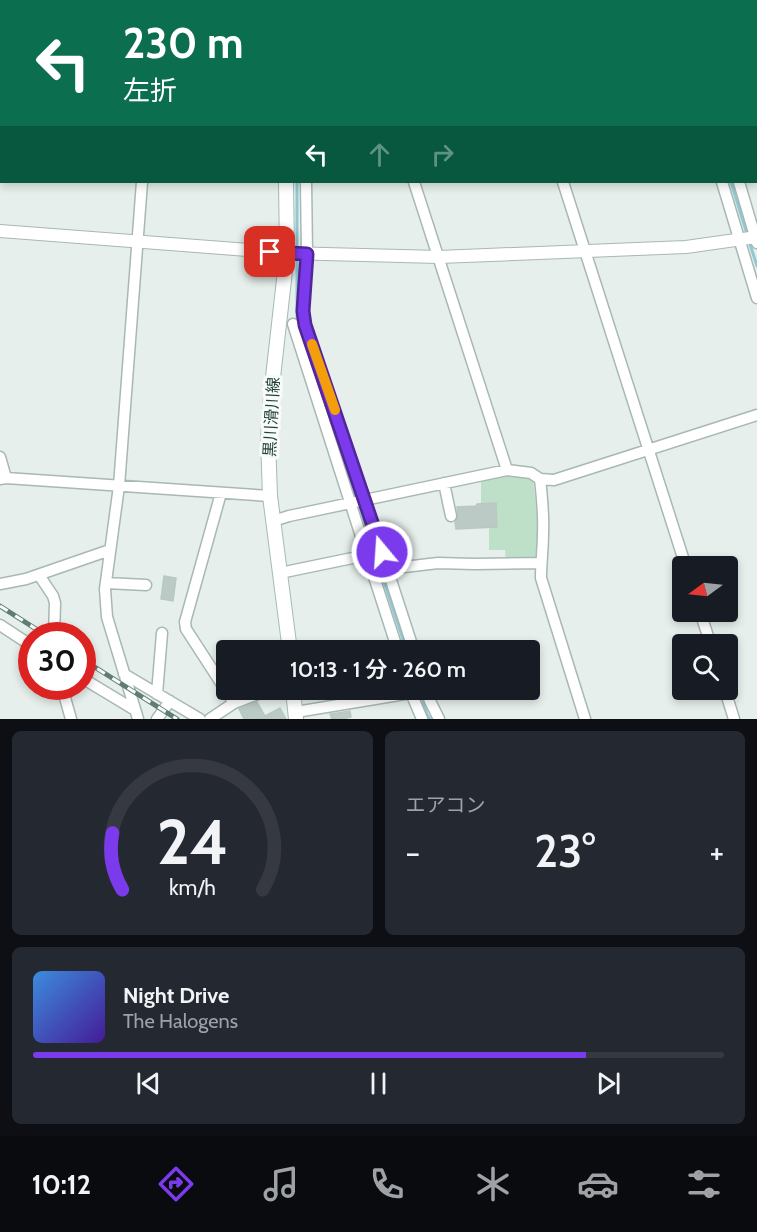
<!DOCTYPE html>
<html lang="ja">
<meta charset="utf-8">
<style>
body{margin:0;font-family:Cabin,"Noto Sans JP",sans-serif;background:#242831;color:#f1f3f6;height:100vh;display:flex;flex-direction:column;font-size:22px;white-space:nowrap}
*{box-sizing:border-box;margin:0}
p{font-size:20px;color:#9ea1a6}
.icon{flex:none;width:33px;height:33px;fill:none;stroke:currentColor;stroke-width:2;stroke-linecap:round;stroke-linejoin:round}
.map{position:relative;height:719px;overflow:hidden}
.details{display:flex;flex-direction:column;gap:12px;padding:12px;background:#0d0f14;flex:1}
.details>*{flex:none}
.top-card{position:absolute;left:0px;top:0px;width:758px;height:183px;box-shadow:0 3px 9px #0003;background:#0b6e4f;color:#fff;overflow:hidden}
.needle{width:39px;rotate:255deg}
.buttons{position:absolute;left:672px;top:556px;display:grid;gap:12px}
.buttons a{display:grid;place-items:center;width:66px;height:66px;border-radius:6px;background:#171b24;box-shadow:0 3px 9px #0003;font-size:30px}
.speed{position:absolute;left:18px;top:622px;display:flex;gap:12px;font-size:30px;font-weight:700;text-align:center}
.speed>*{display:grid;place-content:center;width:78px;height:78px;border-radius:50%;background:#171b24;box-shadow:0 3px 9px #0003;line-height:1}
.speed .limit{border:9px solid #d22;background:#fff;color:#111}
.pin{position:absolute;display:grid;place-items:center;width:51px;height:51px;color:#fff;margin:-26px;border-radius:12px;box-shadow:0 3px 9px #0006}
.me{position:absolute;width:66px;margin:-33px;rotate:342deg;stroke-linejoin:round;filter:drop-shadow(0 0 4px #0008)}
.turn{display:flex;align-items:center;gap:21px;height:126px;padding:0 24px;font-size:27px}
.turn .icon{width:78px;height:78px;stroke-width:2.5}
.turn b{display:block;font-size:42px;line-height:51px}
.lanes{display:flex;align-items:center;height:57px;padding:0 24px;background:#0003;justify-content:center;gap:30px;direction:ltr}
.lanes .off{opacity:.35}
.big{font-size:45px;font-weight:600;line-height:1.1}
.details .card{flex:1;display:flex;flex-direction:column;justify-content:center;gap:9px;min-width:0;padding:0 21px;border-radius:9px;background:#242831}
.details .dial{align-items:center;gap:0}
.dial svg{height:156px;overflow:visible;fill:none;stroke:#363941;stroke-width:7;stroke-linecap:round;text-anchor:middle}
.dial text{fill:#f1f3f6;stroke:none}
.song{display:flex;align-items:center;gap:18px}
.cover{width:72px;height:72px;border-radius:9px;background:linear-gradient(135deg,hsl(210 70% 55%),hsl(260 70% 35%))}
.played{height:6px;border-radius:3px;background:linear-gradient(90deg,#7c3aed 80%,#363941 80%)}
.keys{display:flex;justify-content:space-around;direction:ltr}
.heat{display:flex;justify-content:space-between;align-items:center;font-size:33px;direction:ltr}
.details .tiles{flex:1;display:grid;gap:12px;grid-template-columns:1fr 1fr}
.card:last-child{grid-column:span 2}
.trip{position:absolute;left:216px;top:640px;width:324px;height:60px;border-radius:6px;background:#171b24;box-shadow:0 3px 9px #0003;font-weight:600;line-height:60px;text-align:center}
.tab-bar{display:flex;height:96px;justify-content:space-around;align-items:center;background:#090b0e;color:#9ea1a6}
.tab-bar .icon{width:42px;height:42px}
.tab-bar .current{color:#7c3aed}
.tab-bar b{font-size:27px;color:#f1f3f6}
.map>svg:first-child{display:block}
</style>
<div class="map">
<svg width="757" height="719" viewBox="0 0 757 719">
<rect width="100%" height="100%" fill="#e6efeb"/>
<!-- green -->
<path fill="#bfe0c8" d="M506,475h19l8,5 6,52 -3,27 -30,2 -1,-11h-16v-22l8,-2 -1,-23h-15v-24z"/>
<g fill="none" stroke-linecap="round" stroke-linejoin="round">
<!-- stream -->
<path stroke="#8ec9d4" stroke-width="3" d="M677,0l1,2
M731,182l16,52
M749,241l8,25
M297,249v-67
M297,255v64l110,332
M420,690l7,25 3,4"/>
</g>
<!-- building -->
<path fill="#bbcac4" stroke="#b8c9c2" stroke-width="1.5" d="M496,503l1,24 -41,2 -1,-7 3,-7 -1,-8 19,-1 1,-2z
M164,576l12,2 -3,23 -12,-2z
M257,702l8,14 15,-8 6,11h-42l-5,-10z
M350,711l1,6 -9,2h-10l-2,-5z"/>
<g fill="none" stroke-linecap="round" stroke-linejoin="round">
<!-- minor casing -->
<g stroke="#a8b8b2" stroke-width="13">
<path id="minor" d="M357,0v2
M505,0v2
M668,0v2
M684,0l1,2
M6,2v-2
M157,2h1
M179,2l3,-2
M704,2l5,-2
M0,69l2,-16
M0,108h2
M306,182l1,72 -4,57 2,14 60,175 49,151
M414,182l93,288
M563,182l123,385
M722,182l35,116
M739,182l18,61
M0,457l6,21
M0,479l6,-1 264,18
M540,479c2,18 4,36 3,54 0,15 -2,30 -2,45l44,141
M444,483l7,33
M221,493l-36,129 1,7 48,74
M273,521l16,-5 218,-46 24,3 9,6 14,1 203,-65
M367,555l31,96
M387,569l51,-6 36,1 67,-1
M280,573l87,-18 -74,-231
M39,575l14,21 2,7 -1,33
M106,583l40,2
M0,584l26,-5 84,-29
M700,612l11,33
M0,625l32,21
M124,674l76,45
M82,678l53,32
M62,687l9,32
M426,690l4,11 9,18
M725,690l9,29
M411,693l11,26
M157,694l5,-61
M296,712l115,-19 -1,-3
M138,719l-31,-102 -2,-28 14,-103 23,-304
M157,719l13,-18
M210,719l24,-16 24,-9 18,-4"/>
</g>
<!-- tertiary casing -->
<g stroke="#a8b8b2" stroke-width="14">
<path id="tertiary" d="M0,231l287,22 152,4 247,-10 71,-10"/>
</g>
<!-- secondary casing -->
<g stroke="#a4bbb3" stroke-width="16">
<path id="secondary" d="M289,2l1,-2
M286,182l1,71 -16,142 -3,44 2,57 20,155
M293,690l3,29"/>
</g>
<!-- minor -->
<use href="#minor" stroke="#fff" stroke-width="10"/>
<!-- tertiary -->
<use href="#tertiary" stroke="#fff" stroke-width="12"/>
<!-- secondary -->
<use href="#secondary" stroke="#fff" stroke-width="14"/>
<!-- rail casing -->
<g stroke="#5f7d75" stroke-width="5">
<path id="rail" d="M0,606l47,30
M82,659l95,60"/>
</g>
<!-- rail -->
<use href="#rail" stroke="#f7fbf9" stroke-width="3" stroke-dasharray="9" stroke-linecap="butt"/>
</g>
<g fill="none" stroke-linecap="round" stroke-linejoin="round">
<!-- route casing -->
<g stroke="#51269a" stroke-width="15">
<path id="route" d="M270,252l37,2 -4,57 2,14 77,227"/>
</g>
<!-- route -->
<use href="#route" stroke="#7c3aed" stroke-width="10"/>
<!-- slow -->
<path stroke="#f59e0b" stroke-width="10" d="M312,344l23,66"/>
</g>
<g text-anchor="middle" stroke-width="6" stroke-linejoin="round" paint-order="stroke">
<!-- street labels -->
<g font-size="16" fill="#24423a" stroke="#f7fbf9">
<text transform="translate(271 417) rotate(-87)" y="6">黒川滑川線</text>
</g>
</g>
</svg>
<div class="buttons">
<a><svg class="needle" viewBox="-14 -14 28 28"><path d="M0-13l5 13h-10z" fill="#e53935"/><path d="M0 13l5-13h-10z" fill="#9ea1a6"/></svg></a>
<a><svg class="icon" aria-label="search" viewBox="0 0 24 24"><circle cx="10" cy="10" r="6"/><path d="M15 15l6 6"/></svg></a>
</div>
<div class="speed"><div class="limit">30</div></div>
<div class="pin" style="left:270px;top:252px;background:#d93025"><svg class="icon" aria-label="arrive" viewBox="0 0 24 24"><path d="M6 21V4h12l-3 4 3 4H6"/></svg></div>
<svg class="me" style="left:382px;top:552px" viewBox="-20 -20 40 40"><circle r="17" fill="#7c3aed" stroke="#fff" stroke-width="3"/><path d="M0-11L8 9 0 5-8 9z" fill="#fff"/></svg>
<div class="trip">10:13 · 1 分 · 260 m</div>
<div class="top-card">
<div class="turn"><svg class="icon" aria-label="left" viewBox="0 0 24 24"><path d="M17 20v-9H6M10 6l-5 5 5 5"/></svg><div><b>230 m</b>左折</div></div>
<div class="lanes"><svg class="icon" aria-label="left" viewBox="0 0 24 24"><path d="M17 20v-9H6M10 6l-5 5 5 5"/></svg><svg class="icon off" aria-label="ahead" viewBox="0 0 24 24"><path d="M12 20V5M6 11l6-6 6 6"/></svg><svg class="icon off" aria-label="right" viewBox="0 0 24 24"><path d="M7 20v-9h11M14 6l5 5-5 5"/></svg></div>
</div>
</div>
<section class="details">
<div class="tiles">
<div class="card dial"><svg viewBox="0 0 100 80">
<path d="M14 69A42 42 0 1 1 86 69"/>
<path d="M14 69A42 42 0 0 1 9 40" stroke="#7c3aed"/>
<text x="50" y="56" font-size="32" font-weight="700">24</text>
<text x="50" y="72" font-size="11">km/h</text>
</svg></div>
<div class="card"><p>エアコン</p>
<div class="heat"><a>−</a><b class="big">23°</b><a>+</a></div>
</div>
<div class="card">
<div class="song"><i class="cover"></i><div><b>Night Drive</b><p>The Halogens</p></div></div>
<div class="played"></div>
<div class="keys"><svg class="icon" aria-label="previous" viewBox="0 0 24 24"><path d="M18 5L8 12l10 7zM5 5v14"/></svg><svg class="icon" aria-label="pause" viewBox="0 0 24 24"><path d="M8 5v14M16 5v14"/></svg><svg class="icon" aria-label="next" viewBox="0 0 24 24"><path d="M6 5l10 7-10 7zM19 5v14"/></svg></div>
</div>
</div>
</section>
<nav class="tab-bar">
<b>10:12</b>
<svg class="icon current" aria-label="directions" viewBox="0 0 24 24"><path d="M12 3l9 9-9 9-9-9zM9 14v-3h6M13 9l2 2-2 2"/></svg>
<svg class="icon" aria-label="music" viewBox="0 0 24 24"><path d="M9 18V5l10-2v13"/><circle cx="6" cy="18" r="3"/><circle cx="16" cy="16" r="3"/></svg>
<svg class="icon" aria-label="phone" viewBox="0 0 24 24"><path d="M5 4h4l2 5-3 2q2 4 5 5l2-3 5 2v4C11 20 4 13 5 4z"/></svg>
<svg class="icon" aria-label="climate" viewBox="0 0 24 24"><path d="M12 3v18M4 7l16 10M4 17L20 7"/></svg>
<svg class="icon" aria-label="car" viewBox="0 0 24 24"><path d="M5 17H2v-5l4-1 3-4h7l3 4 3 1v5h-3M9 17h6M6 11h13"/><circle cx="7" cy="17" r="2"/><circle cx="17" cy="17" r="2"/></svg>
<svg class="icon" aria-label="filters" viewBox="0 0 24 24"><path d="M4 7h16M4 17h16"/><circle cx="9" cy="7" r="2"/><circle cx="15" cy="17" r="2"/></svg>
</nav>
